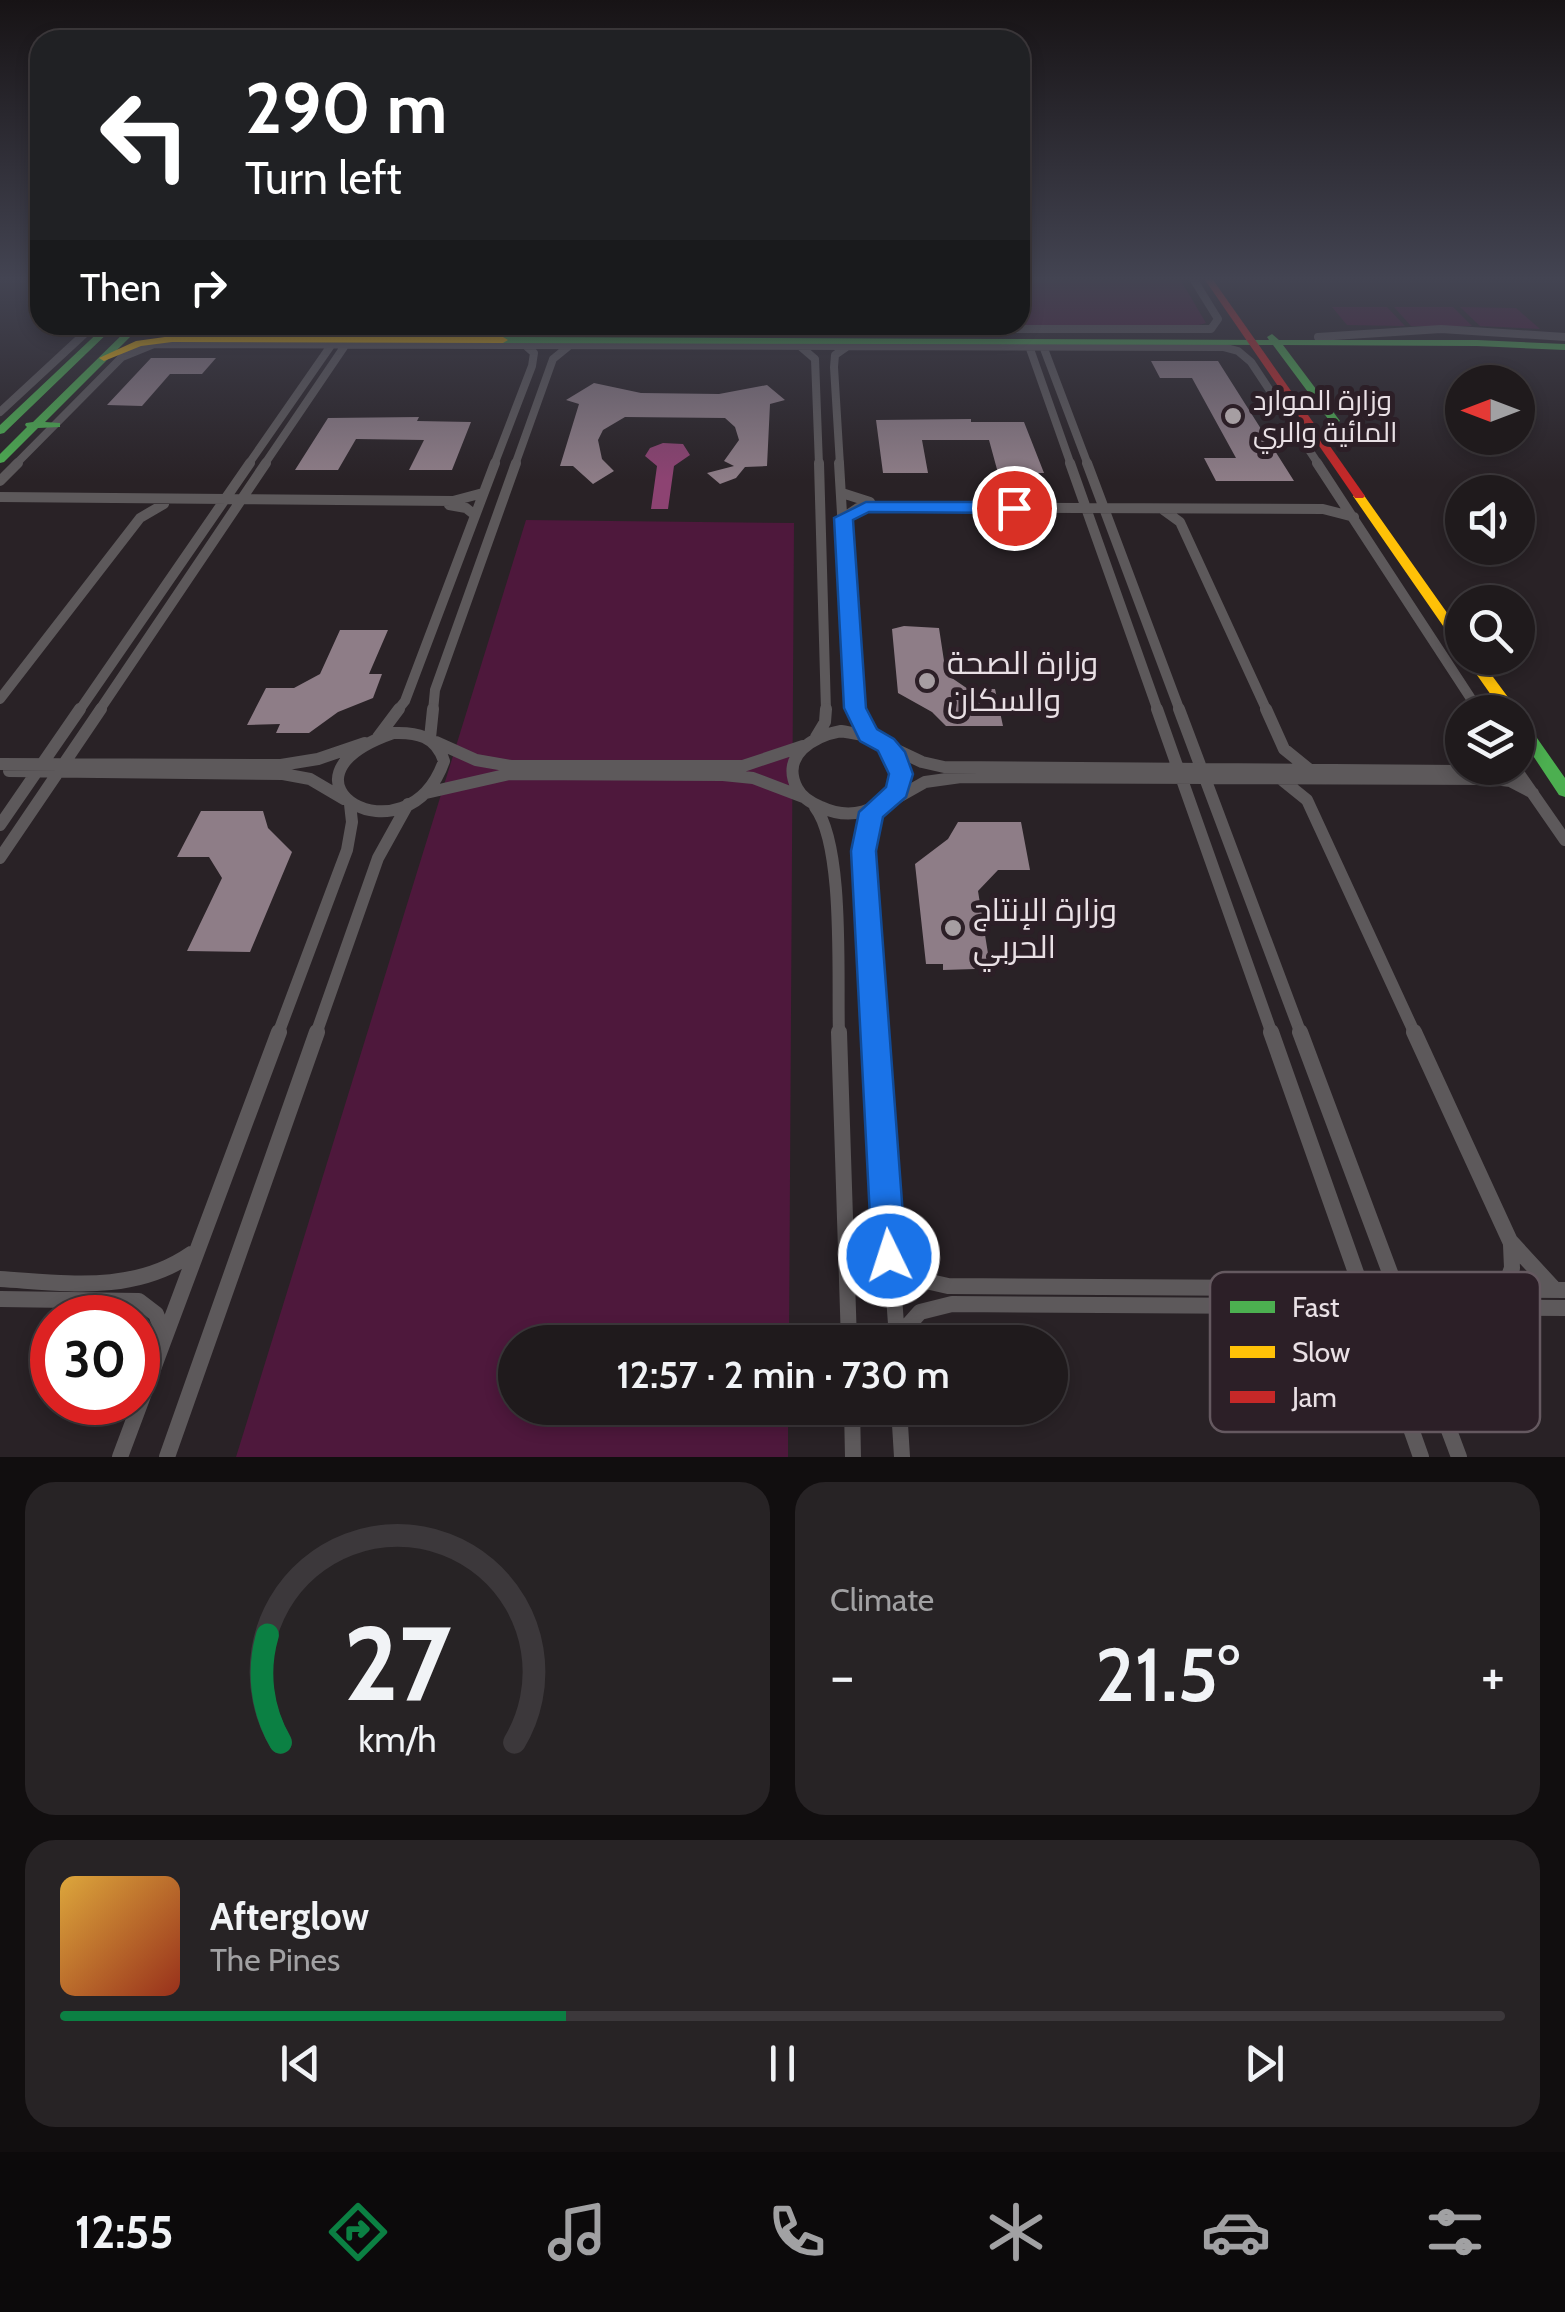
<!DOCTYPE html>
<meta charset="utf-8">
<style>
body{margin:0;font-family:Cabin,Cairo,sans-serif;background:#272325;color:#f1f3f6;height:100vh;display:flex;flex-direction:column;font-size:38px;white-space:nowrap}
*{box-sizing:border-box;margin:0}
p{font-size:32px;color:#a1a1a3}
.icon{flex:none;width:55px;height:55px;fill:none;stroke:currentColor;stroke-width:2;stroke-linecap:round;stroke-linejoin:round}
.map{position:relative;height:1457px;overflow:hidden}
.side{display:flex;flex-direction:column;gap:25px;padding:25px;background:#110e0f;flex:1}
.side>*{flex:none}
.hud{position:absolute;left:30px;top:30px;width:1000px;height:305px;border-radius:30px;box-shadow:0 5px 15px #0003,0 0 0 2px #3c383b;background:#202124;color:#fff;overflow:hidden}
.needle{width:65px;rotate:270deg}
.tools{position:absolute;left:1445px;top:365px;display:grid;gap:20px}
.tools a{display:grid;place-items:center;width:90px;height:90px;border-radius:50%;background:#1f1a1c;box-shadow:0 5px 15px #0003,0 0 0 2px #3c383b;font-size:50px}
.speed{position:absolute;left:30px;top:1295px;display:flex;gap:20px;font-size:50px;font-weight:700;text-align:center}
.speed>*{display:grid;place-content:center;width:130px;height:130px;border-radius:50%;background:#1f1a1c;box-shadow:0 5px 15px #0003,0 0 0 2px #3c383b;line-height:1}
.speed .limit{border:15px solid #d22;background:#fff;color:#111}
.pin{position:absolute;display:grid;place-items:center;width:85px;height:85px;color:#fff;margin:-42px;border:5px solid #fff;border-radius:50%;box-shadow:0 2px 10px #0007}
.me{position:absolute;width:110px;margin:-55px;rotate:356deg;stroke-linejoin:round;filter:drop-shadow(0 0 8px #0008)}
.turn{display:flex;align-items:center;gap:35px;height:210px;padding:0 50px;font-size:45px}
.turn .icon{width:130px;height:130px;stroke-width:2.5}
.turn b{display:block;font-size:70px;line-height:85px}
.then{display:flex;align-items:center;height:95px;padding:0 50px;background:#0003;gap:20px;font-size:38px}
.big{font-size:75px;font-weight:600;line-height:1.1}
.side .widget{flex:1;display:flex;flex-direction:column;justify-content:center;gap:15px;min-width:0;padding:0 35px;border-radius:30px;background:#272325}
.side .dial{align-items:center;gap:0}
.dial svg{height:260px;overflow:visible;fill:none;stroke:#3c383b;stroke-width:7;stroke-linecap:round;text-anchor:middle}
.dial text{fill:#f1f3f6;stroke:none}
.song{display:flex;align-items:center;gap:30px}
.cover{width:120px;height:120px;border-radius:15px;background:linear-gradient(135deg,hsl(40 70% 55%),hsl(10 70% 35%))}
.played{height:10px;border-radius:5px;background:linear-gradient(90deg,#0b8043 35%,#3c383b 35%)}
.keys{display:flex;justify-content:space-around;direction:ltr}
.heat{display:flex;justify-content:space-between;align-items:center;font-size:55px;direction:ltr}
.side .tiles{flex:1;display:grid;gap:25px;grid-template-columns:1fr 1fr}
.widget:last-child{grid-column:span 2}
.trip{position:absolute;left:498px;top:1325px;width:570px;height:100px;border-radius:50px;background:#1f1a1c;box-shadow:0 5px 15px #0003,0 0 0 2px #3c383b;font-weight:600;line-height:100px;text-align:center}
.menu{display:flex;height:160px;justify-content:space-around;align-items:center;background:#0c0a0b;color:#a1a1a3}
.menu .icon{width:70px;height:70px}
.menu .active{color:#0b8043}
.menu b{font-size:45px;color:#f1f3f6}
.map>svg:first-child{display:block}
</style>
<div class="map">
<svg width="1565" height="1457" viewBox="0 0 1565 1457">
<rect width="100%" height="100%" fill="#292226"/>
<!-- green -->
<path fill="#4e183c" d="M1020,277h159l27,46 -14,4 -506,-2h334z
M1332,307h55l18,19 -58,-1z
M1394,307h59l19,19h-61z
M1460,307l56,1 24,21 -60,-3z
M526,520l268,3 -5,819h-274v66h273v49h-552z"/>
<!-- water -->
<path fill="#8d4372" d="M663,443l20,1 7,11 -16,11 -6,43h-17l6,-43 -12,-10 5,-8z"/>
<!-- building -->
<path fill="#8e7d87" d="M151,358h65l-14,16h-32l-28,32 -35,-1z
M1151,361h67l76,120h-78l-12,-23h32l-44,-80h-32z
M594,383l47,10 78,1 48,-9 18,15 -15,4 -3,62 -22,1 -9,11 -16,6 -13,-11 27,-7 -10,-5 15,-21 -4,-13 -10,-9 -100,-1 -22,13 -5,10 4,19 12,12 -21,13 -20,-18h-13l19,-62 -13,-4z
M419,417l-2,4 54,1 -19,48h-43l15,-30 -68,-1 -18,31h-43l33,-52z
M971,419v3h53l20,51h-46l-9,-33h-67l6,33h-45l-7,-53z
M904,626l35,2 7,46 22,15h27l8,37h-57l-14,-14 -34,-19 -6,-64z
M340,630h48l-19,44h13l-9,24 -35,14 -29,21h-33l4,-9 -33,1 19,-37h28l26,-14z
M201,811h62l5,17 24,24 -42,100 -63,-1 35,-73 -13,-21h-32z
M958,822h63l9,48h-32l-20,21 12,75 -15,3 -32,1v-6h-17l-11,-100 33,-25z"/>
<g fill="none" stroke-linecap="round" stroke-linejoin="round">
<!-- street-far3 -->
<path stroke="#5d595b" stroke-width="8" d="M217,333l50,-4h944l7,-10 -26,-42
M1318,337l123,-8 124,8
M1029,346l42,119
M1043,346l45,119
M801,347l14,12 4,106
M0,412l94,-87
M15,465l107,-108 32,-13 1069,3 15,4 13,11 68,103
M248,465l84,-121
M264,465l82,-121
M494,465l38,-99 2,-13 -9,-8
M515,465l38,-106 16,-13
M840,465l-6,-98 1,-12 13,-9"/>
<!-- street-far2 -->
<path stroke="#5d595b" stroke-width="10" d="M819,463l7,248
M839,463l14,236 5,12
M1070,463l88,248
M1087,463l93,248
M1317,463l162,248
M0,481l18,-18
M842,493l28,9
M0,497l453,4 30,-8
M449,505l17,3 9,7
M1162,509l18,13 87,189
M843,518l15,-10 15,-1 450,2 31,8
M0,699l140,-181 24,-14
M79,711l171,-248
M99,711l167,-248
M397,711l8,-10 90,-238
M433,711l2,-21 81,-227"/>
<!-- street-far1 -->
<path stroke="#5d595b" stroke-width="12" d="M857,709l11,26
M1157,709l115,325
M1179,709l122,325
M1266,709l18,40 26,21
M1478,709l2,3
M841,731c10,2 21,3 31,7 58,22 10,98 -51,69 -10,-4 -19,-9 -24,-19 -17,-33 17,-52 44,-57z
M393,733c24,-1 43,3 51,28 -37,106 -185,19 -51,-28z
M378,737l21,-28
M816,737l9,-15 1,-13
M430,738l3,-29
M436,742l40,18 35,6h232l60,-20
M886,745l36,17 22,5 516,4
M0,764l281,1 37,-6 47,-16
M1515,768l50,72
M9,771l274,3 27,5 34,20
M1478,771l25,-3
M1281,779l26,21 108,234
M426,793l83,-19 214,1 30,3 50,19
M886,804l39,-22 36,-5 534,2 15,2 23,12
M815,807c30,39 22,174 24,227
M872,812c-21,42 -1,171 3,222
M0,825l80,-116
M0,858l101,-149
M278,1034l69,-184 5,-28 -2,-18
M316,1034l62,-176 30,-54"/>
<!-- street -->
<path stroke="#5d595b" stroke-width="16" d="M839,1032l10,310
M875,1032l22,306
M1271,1032l150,425
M1300,1032l159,425
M1414,1032l96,209 45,49
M889,1256l28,23 31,7 617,4
M0,1279c67,4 133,15 191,-25
M1504,1290l8,-22 -1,-23
M0,1299l139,2 17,13 8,21
M897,1338l23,-26 32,-8 613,4
M852,1408l1,49
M899,1408l3,49
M120,1457l159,-425
M167,1457l150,-425"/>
<!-- fast -->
<path fill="#4caf50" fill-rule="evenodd" d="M106,325h10l-112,108 -4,1v-9z
M132,325h10l-97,97 15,1v4l-22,1 -34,34 -4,1v-9l27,-27 -2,-2 1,-2 7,-1z
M1272,334l7,6h198l88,4v6l-88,-4 -194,-1 57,76 -5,3 -4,-1 -58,-78 -770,-2 -5,-3 5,-3 766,3 -2,-3z
M1518,716l5,2 42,60v19l-6,-2 -41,-62z"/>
<!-- slow -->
<path fill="#ffc107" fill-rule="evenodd" d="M172,336l331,1 5,3 -5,3 -331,-1 -31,4 -37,15 -5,-3 37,-17z
M1359,492l4,2 99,140v14l-5,-2 -104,-150z
M1465,658h14l37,50 2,4v2l-15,-2z"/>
<!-- jam -->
<path fill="#c62828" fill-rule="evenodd" d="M1203,277h8l154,219 -2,2h-8z"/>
</g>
<!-- sky -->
<linearGradient id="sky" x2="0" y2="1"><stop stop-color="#171315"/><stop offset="0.58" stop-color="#434452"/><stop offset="1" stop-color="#434452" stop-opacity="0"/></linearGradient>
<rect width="1565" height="481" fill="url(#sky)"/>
<!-- route -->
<path fill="#1a73e8" stroke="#114b97" stroke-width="2.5" d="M866,502h148l9,6 -9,5 -145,-1 -16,8 13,188 11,21 17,10 11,13 8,22 -7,23 -23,20 -7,34 30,405 -5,12 -12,5 -12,-5 -5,-12 -21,-405 8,-39 27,-25 3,-13 -11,-23 -18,-10 -16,-33 -10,-190z"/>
<!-- markers -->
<g fill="#a69ea2" stroke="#2c1f27" stroke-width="4">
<circle cx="1233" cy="416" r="10"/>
<circle cx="927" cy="681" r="10"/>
<circle cx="953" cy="928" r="10"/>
</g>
<g text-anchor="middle" stroke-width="10" stroke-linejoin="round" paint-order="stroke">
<!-- far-poi labels -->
<g font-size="28" fill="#e9e0e5" stroke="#2c1f27" text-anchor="start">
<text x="1253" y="410">وزارة الموارد<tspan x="1253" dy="32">المائية والري</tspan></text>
</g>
<!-- poi labels -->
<g font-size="32" fill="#e9e0e5" stroke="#2c1f27" text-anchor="start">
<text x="947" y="674">وزارة الصحة<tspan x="947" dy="37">والسكان</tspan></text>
<text x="973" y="921">وزارة الإنتاج<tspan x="973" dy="37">الحربي</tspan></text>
</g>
</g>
<!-- legend -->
<rect x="1210" y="1272" width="330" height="160" rx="15" fill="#2c1f27" stroke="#655960" stroke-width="2.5"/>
<rect x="1230" y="1301" width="45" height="12" fill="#4caf50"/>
<rect x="1230" y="1346" width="45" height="12" fill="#ffc107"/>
<rect x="1230" y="1391" width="45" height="12" fill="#c62828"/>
<g font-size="28" fill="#e9e0e5">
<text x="1292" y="1317">Fast</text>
<text x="1292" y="1362">Slow</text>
<text x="1292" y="1407">Jam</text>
</g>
</svg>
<div class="tools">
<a><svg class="needle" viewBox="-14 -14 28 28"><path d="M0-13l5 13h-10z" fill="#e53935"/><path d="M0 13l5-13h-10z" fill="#a1a1a3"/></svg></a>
<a><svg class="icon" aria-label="sound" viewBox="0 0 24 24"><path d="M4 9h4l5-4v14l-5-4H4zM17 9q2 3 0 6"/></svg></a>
<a><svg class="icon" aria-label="search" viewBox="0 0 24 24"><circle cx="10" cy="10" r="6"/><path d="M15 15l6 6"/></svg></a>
<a><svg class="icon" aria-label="layers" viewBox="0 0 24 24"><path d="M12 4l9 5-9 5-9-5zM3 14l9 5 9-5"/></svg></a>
</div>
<div class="speed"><div class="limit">30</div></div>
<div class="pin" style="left:1014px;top:508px;background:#d93025"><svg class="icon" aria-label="arrive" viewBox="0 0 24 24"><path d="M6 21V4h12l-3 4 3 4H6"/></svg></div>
<svg class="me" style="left:889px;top:1256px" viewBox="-20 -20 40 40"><circle r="17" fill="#1a73e8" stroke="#fff" stroke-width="3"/><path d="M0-11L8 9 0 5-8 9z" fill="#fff"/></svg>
<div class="trip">12:57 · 2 min · 730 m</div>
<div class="hud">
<div class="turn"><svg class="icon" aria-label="left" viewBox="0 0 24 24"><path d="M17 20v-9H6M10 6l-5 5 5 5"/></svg><div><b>290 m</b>Turn left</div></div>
<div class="then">Then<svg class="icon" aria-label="right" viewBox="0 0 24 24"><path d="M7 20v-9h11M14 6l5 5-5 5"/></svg></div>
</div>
</div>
<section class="side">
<div class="tiles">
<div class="widget dial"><svg viewBox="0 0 100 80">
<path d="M14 69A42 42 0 1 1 86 69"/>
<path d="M14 69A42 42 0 0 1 10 36" stroke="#0b8043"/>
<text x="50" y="56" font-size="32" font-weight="700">27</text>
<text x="50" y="72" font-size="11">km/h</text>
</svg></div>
<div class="widget"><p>Climate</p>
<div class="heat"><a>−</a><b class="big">21.5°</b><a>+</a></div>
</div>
<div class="widget">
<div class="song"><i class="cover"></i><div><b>Afterglow</b><p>The Pines</p></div></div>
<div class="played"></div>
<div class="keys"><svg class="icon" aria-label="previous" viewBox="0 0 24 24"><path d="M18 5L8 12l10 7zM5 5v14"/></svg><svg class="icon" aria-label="pause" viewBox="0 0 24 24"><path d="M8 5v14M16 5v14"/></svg><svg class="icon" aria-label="next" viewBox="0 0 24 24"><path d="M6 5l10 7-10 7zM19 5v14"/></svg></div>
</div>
</div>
</section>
<nav class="menu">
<b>12:55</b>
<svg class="icon active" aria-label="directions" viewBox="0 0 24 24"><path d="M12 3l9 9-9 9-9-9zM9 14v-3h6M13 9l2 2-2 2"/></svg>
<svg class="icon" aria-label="music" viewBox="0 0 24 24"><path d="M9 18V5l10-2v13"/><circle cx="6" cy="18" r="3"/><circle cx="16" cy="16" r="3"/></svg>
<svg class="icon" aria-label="phone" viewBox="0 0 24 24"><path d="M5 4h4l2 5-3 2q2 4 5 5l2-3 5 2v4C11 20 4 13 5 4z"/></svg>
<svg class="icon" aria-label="climate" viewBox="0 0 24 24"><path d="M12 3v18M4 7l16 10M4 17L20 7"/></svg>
<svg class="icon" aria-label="car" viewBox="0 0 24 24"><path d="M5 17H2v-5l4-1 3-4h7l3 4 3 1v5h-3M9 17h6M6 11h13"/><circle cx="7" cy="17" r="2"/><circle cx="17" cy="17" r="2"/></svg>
<svg class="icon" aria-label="filters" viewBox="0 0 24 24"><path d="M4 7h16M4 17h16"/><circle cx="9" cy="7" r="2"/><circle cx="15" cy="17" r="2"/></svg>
</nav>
